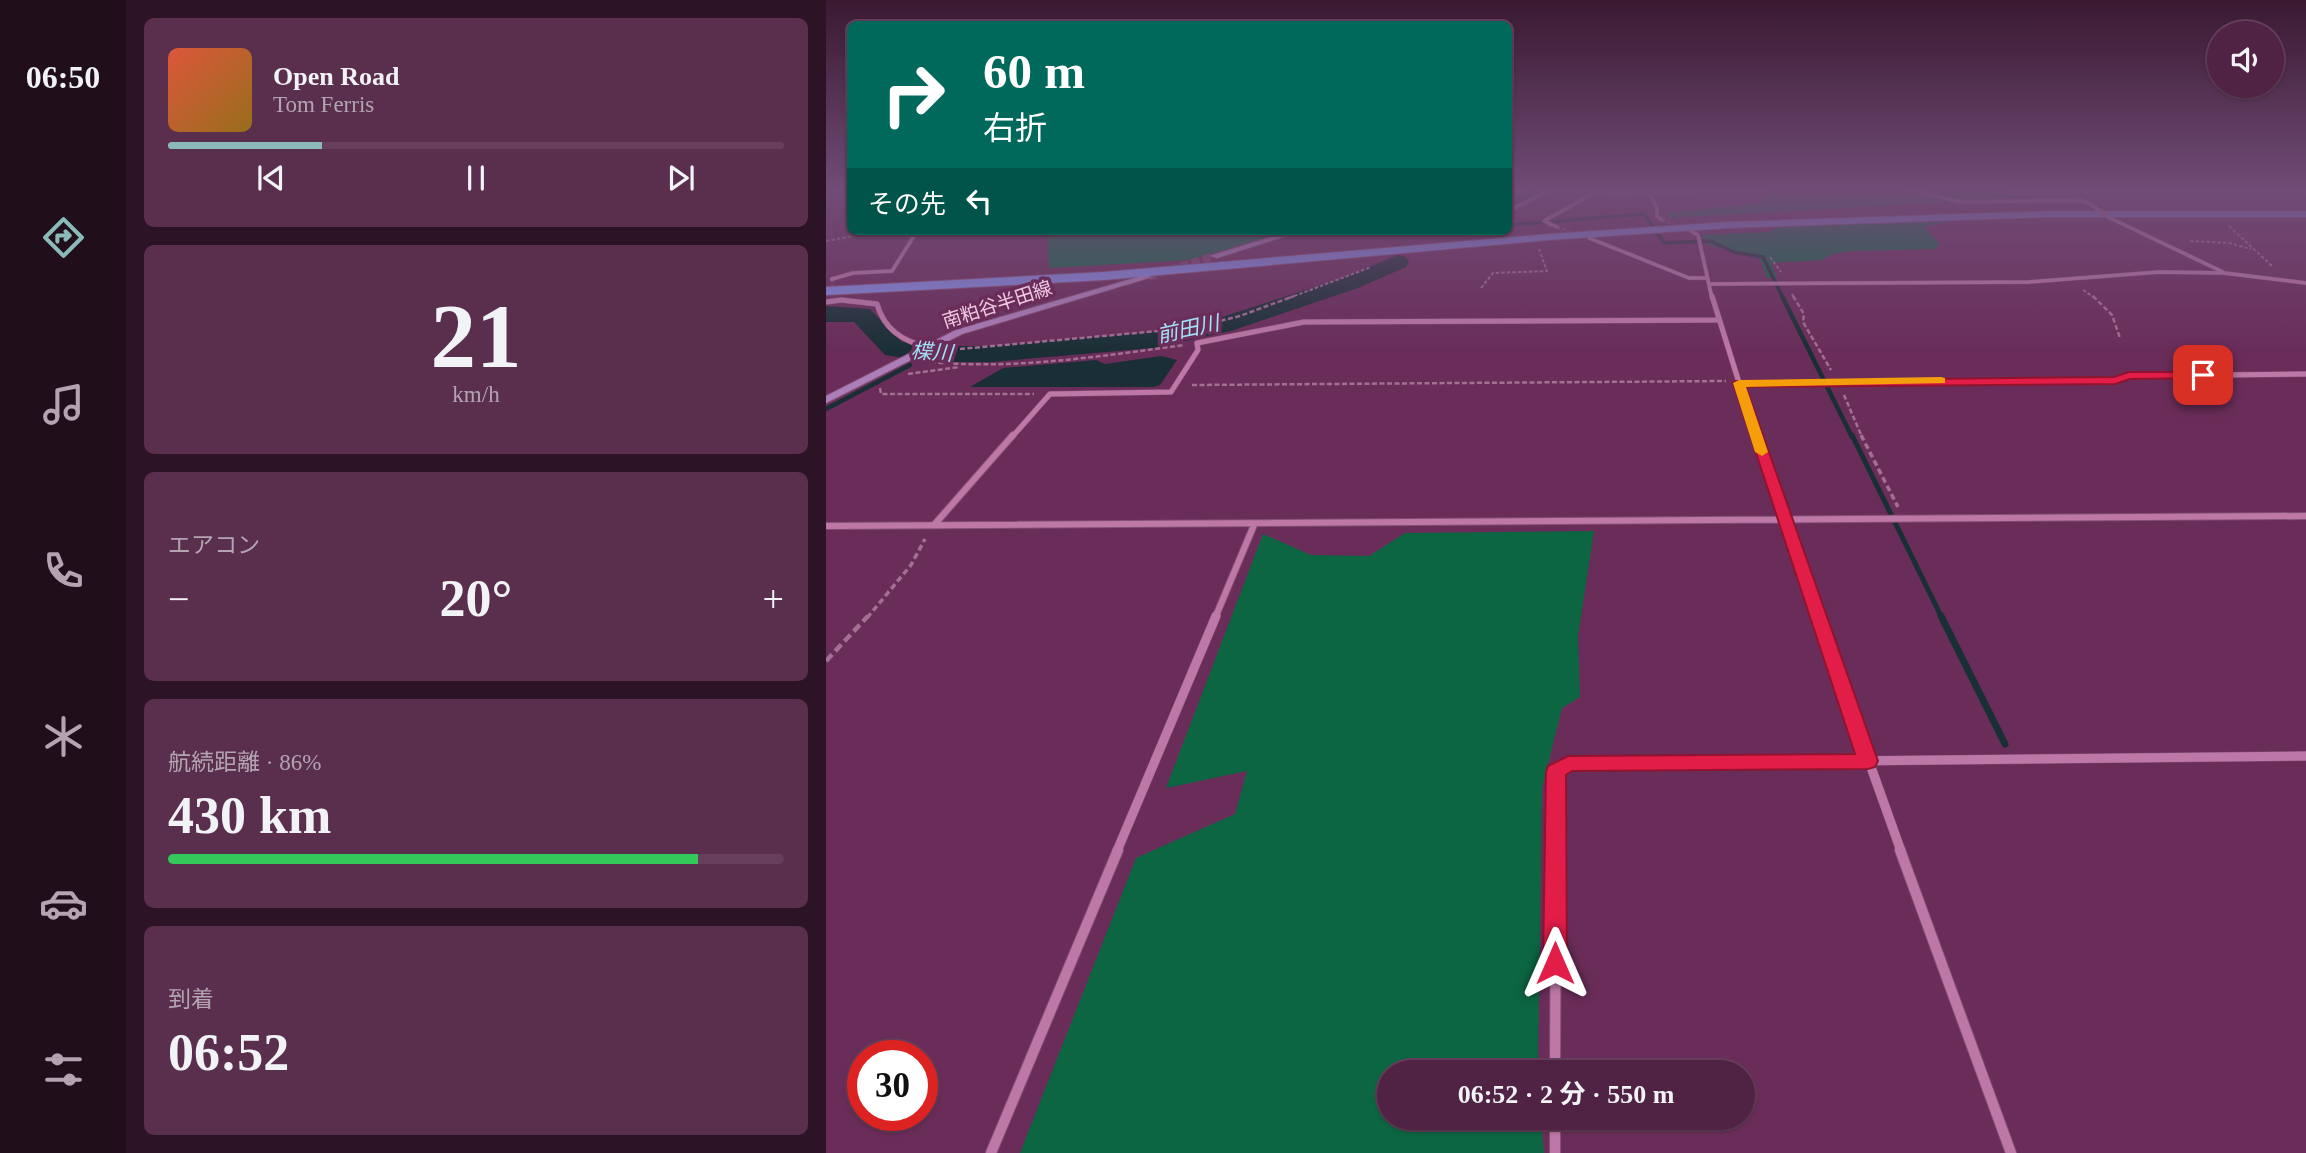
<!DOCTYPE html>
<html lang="ja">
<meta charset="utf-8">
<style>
body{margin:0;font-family:"Times New Roman","Noto Sans JP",serif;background:#5a2f4e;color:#f1f3f6;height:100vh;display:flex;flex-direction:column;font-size:26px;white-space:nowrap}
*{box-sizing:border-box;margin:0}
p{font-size:23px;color:#b4a4b2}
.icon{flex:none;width:38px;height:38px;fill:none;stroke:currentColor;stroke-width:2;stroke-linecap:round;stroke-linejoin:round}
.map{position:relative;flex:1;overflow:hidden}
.side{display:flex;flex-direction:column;gap:18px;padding:18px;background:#2c1325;width:700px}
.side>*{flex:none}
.guide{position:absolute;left:21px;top:21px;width:665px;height:214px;border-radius:10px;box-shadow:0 2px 5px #0004,0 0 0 2px #673f5c;background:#00695c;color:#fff;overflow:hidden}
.controls{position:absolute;left:1381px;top:21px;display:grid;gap:14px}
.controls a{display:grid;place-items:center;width:77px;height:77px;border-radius:50%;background:#502243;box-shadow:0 2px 5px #0004,0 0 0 2px #673f5c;font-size:35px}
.speed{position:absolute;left:21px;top:1040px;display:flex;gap:14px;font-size:35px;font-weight:700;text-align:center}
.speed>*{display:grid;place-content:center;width:91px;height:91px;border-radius:50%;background:#502243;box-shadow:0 2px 5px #0004,0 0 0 2px #673f5c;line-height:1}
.speed .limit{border:10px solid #d22;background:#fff;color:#111}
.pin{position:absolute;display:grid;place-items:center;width:60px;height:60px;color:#fff;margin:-30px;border-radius:14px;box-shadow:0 4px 10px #0006}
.me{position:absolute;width:77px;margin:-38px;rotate:0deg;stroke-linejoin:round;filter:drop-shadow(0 0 5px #0008)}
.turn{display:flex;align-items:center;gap:24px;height:147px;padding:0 21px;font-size:32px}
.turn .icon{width:91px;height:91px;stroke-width:2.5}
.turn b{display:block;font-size:49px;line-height:60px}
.then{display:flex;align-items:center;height:66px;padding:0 21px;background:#0003;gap:14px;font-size:26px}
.big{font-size:52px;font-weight:700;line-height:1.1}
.side .card{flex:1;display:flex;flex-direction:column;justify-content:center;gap:10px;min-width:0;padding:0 24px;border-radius:10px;background:#5a2f4e}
.side .dial{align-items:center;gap:0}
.dial b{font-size:91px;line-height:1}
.song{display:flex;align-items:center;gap:21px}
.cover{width:84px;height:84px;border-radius:10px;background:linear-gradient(135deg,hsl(10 70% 55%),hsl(40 70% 35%))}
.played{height:7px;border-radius:4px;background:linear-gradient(90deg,#8bbbb9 25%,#673f5c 25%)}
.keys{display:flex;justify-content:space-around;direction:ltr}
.heat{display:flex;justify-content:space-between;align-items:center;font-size:38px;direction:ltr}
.charge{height:10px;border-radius:5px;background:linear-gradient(90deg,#34c759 86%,#673f5c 0)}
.trip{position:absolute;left:551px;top:1060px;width:378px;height:70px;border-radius:35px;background:#502243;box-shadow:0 2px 5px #0004,0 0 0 2px #673f5c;font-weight:700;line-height:70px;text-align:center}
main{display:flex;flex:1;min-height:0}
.menu{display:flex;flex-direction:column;width:126px;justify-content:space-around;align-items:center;background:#200e1b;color:#b4a4b2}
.menu .icon{width:49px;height:49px}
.menu .current{color:#8bbbb9}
.menu b{font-size:32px;color:#f1f3f6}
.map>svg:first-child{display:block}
</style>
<main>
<nav class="menu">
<b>06:50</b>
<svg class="icon current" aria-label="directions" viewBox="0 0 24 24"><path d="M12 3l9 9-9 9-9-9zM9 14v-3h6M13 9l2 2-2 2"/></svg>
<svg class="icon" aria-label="music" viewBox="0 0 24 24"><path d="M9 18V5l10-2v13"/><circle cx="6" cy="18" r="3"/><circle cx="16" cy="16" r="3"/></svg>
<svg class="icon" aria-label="phone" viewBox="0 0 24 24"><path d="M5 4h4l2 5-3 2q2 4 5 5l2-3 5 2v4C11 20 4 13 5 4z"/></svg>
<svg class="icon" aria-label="climate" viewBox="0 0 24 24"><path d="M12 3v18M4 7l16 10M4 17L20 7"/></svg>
<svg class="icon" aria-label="car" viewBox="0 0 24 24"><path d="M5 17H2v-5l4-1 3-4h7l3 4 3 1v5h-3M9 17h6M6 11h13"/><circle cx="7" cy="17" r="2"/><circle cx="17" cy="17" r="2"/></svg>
<svg class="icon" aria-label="filters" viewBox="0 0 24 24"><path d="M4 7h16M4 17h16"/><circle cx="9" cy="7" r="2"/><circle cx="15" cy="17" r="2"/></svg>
</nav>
<section class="side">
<div class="card">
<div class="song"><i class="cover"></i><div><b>Open Road</b><p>Tom Ferris</p></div></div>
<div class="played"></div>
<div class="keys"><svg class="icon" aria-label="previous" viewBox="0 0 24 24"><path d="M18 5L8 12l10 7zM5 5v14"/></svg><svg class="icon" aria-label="pause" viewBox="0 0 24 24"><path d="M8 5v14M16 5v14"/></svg><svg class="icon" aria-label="next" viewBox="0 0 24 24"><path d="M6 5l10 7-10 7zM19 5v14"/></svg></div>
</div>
<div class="card dial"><b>21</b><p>km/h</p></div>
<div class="card"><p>エアコン</p>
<div class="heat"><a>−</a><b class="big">20°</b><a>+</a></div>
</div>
<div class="card"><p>航続距離 · 86%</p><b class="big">430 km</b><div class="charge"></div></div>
<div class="card"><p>到着</p><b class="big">06:52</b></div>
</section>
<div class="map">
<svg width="1480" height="1153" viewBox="0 0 1480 1153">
<rect width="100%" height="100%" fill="#6a2d59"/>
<!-- green -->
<path fill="#0c6642" d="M938,189h250v9l-346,20v-5l94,-10z
M1110,220l9,3 -21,4 16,17 -5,5 -83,2 -20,3 -9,6 -52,3 6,15h-10l-7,-19 -54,-15 -4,-9 66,-3 12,-5z
M226,231h235l-97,29 -141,8 -2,-34z
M768,531l-16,105 2,61 -18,11 -20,80 -4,285h-148v45h151l3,35h-524l116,-295 99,-44 12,-43 -81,17 97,-254 48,21 58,1 36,-23z"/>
<!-- water -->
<path fill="#1a2f35" d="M335,356l16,4 -17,25 -7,2h-183l33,-19 93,-8 9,4z"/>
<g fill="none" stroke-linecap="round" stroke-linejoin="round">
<!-- stream-far3 -->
<path stroke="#1a2f35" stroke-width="3.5" d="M682,225l136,-11 20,29 46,-2 24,11 29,5 20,41"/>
<!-- stream-far2 -->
<path stroke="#1a2f35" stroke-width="4.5" d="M956,296l70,141
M0,409l84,-44"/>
<!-- stream-far1 -->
<path stroke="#1a2f35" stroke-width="5" d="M1026,435l90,183"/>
<!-- stream -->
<path stroke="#1a2f35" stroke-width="7" d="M1115,616l64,128"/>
<!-- river -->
<path fill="#1a2f35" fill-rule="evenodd" d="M700,189h23l-41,23v-14z
M572,255l8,2 3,5 -3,5 -48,21 -127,43 -78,17 -162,14h-62l-44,-7 -31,-33h-28v-16l44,3 32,33 27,4h62l162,-14 63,-13 126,-41z"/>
<!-- street-tunnel -->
<path stroke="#7e446d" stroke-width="3.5" stroke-dasharray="3.5 2" stroke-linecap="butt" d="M836,220l22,8
M731,227l32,11
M6,279l1,16"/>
<!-- secondary-tunnel -->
<path stroke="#7e446d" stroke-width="8" stroke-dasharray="8 3.5" stroke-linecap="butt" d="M322,277l66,-21"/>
<!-- street-far4 casing -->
<g stroke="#834f75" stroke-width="4.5">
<path id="street-far4" d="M752,189l38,5 105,-5
M1083,189l52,13 118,-2 10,3
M823,193l8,15v8l5,4
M682,196l16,-7
M682,211l44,-22
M1282,217l115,55
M731,227l-13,-6 50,-28
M865,231l7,4 14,63
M763,238l100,40h17
M6,279l21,-6 39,-2 25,-40
M884,284l319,-2 130,-10 65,1 82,10"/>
</g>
<!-- street-far3 casing -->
<g stroke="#834f75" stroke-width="6">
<path id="street-far3" d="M886,296l44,141
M0,302l15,-2 36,4c7,25 25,37 50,43
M913,383l376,-3 14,-4 177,-2
M186,437l38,-43 121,-2 27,-42 -1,-7 107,-21 413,-2"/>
</g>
<!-- street-far2 casing -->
<g stroke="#834f75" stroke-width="8">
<path id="street-far2" d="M929,435l63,183
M108,525l79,-90
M0,526l1480,-10
M389,618l39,-93"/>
</g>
<!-- street-far1 casing -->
<g stroke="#834f75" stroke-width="10">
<path id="street-far1" d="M991,616l84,235
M291,851l99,-235
M730,851v-79l12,-8 738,-8"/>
</g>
<!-- street casing -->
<g stroke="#834f75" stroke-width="12">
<path id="street" d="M1074,850l111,303
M729,1073l1,-223
M729,1118v35
M165,1153l127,-303"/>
</g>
<!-- secondary casing -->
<g stroke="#834f75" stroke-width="2">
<path id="secondary" d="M464,231h12l-85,27 -7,-2z
M319,275l7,2 -190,57 -136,69v-7l130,-66z"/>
</g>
<!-- highway casing -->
<g stroke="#834f75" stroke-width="2">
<path id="highway" d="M1222,211h258v6h-258l-320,11 -179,12 -445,40 -278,15v-8l278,-15 445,-38 179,-12z"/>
</g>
<!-- path-far3 -->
<path stroke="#a36f93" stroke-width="2" stroke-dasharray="3.5 2" stroke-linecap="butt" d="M1403,226l43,40
M0,241l56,-10
M1364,241l39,2 22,6
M944,257l11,15
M655,288l12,-15 54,-2 -8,-22
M1257,290l12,8
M966,294l2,4
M463,298l82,-31"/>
<!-- path-far2 -->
<path stroke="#a36f93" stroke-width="2.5" stroke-dasharray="5 2.5" stroke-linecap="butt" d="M967,296l11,18 -1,8 28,48
M1267,296l19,19 8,23
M134,349l231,-21 49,-12 54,-20
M105,362c84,8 170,-6 254,-17
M82,374l51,-7
M366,385l534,-4
M54,388l1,6h153
M1018,395l18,42"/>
<!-- path-far1 -->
<path stroke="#a36f93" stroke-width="3.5" stroke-dasharray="6 3.5" stroke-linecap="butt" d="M1035,435l37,72
M41,618l44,-53 14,-26"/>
<!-- path -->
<path stroke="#a36f93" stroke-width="4.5" stroke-dasharray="9 4.5" stroke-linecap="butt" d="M0,661l42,-45"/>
<!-- street-far4 -->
<use href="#street-far4" stroke="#bd78a7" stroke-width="3.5"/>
<!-- street-far3 -->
<use href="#street-far3" stroke="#bd78a7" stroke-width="5"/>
<!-- street-far2 -->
<use href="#street-far2" stroke="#bd78a7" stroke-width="6"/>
<!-- street-far1 -->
<use href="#street-far1" stroke="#bd78a7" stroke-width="9"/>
<!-- street -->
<use href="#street" stroke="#bd78a7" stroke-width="10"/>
<!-- secondary -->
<use href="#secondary" fill="#ac7eb9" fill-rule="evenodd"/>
<!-- highway -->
<use href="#highway" fill="#868be3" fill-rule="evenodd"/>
<!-- street-bridge casing -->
<g stroke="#834f75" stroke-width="4.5" stroke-linecap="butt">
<path id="street-bridge" d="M1263,203l19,14"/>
</g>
<!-- street-bridge -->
<use href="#street-bridge" stroke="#bd78a7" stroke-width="3.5"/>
</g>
<!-- sky -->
<linearGradient id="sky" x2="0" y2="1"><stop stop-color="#3a1931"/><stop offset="0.54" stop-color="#704c76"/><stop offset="1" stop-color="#704c76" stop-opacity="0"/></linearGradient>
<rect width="1480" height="351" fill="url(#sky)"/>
<!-- route -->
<path fill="#e11d48" stroke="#92132f" stroke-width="2" d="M1377,372l5,1v5l-78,1 -15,5 -369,3 132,374 -3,6 -7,2 -296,2 -6,4 1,188 -3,8 -9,4 -8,-4 -4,-8 3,-191 2,-6 20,-10 287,-2 -122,-371 2,-2 379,-4 15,-5z"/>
<!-- slow -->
<path fill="#f59e0b" d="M1115,377l4,1v5l-199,4 22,65 -6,4 -7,-4 -22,-69 6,-3z"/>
<g text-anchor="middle" stroke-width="7" stroke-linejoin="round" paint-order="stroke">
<!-- far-street labels -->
<g font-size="19" fill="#efc9e1" stroke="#6a2d59">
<text transform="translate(171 304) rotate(-18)" y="7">南粕谷半田線</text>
</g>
<!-- far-water labels -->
<g font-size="21" font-style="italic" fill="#a2e2f6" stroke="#6a2d59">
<text transform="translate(362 329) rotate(-12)" y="7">前田川</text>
<text transform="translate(106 352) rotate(4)" y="7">楪川</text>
</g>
</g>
</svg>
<div class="controls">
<a><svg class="icon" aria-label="sound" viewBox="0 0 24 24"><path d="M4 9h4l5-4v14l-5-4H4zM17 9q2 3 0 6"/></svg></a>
</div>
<div class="speed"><div class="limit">30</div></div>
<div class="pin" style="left:1377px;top:375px;background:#d93025"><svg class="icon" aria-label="arrive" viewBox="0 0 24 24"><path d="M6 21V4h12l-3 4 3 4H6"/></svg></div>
<svg class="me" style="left:729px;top:963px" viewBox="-20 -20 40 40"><path d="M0-17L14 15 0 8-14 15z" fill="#e11d48" stroke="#fff" stroke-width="4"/></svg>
<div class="trip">06:52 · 2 分 · 550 m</div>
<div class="guide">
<div class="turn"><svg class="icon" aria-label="right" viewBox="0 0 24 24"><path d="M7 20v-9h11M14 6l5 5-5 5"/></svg><div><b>60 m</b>右折</div></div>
<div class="then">その先<svg class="icon" aria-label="left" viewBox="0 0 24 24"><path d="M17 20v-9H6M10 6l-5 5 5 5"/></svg></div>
</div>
</div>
</main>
